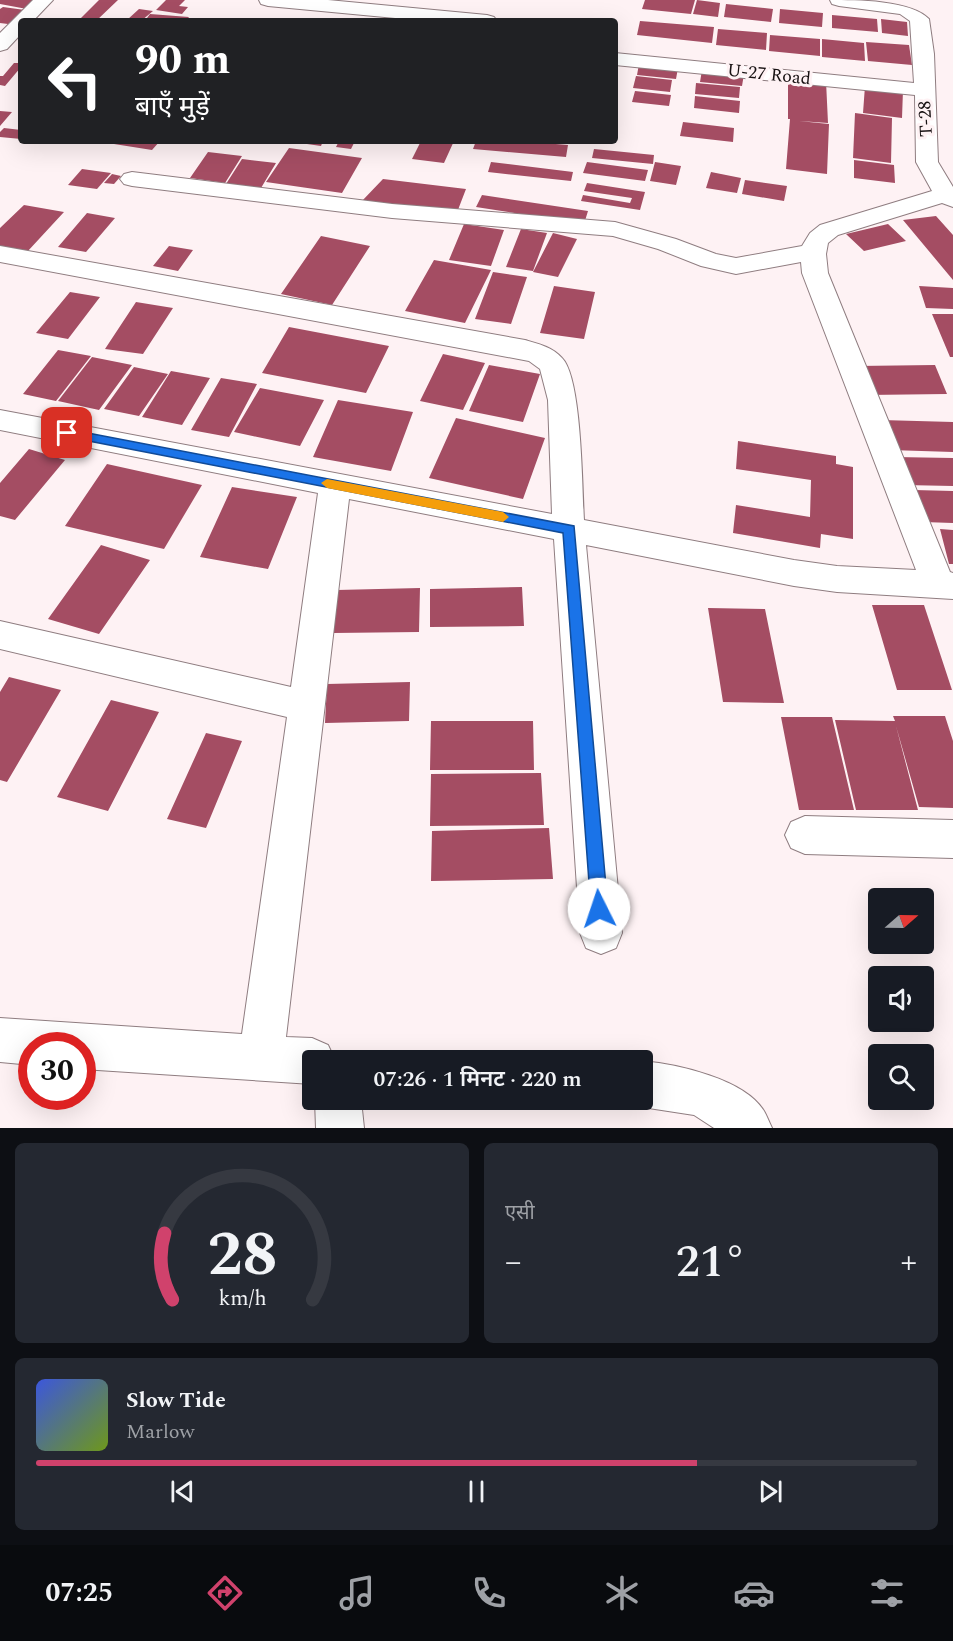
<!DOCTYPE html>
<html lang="hi">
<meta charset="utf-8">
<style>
body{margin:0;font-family:Spectral,"Noto Sans Devanagari",serif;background:#242831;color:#f1f3f6;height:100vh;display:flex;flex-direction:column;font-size:22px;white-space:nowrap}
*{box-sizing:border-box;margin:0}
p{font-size:20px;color:#9ea1a6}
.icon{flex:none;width:33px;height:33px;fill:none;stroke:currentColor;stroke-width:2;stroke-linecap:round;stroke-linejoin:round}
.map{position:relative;height:1128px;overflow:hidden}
.panel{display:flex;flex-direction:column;gap:15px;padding:15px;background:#0d0f14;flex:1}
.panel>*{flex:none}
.hud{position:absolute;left:18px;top:18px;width:600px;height:126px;border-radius:6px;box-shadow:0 6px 24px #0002;background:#202124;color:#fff;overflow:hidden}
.needle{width:39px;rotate:70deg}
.tools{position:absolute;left:868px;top:888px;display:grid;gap:12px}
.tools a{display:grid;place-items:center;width:66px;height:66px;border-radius:6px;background:#171b24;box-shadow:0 6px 24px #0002;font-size:30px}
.speed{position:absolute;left:18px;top:1032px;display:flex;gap:12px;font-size:30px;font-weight:700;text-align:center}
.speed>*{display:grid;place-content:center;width:78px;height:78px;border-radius:50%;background:#171b24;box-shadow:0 6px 24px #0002;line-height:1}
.speed .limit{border:9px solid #d22;background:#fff;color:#111}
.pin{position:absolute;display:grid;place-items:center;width:51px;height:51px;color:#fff;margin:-26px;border-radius:12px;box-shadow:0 3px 9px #0006}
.me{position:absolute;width:66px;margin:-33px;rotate:356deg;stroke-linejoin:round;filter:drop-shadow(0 0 4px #0008)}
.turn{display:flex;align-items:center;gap:21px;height:126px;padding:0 18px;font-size:27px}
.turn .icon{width:78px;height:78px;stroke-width:2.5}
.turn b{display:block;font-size:42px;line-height:51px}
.big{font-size:45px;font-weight:600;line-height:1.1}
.panel .widget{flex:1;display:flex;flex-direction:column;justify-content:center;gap:9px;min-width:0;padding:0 21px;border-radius:9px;background:#242831}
.panel .dial{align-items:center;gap:0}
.dial svg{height:156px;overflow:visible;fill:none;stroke:#363941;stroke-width:7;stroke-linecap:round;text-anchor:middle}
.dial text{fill:#f1f3f6;stroke:none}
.song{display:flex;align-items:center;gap:18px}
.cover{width:72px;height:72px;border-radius:9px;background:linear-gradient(135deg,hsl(230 70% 55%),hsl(80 70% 35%))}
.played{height:6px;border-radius:3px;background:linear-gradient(90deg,#d0426c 75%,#363941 75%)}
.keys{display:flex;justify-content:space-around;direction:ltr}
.heat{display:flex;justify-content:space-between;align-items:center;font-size:33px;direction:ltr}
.panel .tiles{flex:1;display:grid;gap:15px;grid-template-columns:1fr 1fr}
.widget:last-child{grid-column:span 2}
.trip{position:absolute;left:302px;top:1050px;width:351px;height:60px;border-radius:6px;background:#171b24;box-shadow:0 6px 24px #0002;font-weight:600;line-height:60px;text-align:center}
.menu{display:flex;height:96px;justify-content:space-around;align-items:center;background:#090b0e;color:#9ea1a6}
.menu .icon{width:42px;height:42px}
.menu .active{color:#d0426c}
.menu b{font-size:27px;color:#f1f3f6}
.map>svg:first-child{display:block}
</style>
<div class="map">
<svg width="953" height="1128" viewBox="0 0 953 1128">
<rect width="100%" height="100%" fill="#fef2f4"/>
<!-- building -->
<path fill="#a44d63" d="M0,0h37l-10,9 -27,-5z
M99,0h19l-22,21h-18z
M166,0h19l-6,6 9,1 -6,7 -26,-4z
M645,0h50l-4,14 -49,-5z
M697,0l23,3 -2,14 -25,-3z
M726,4l47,5 -2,13 -47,-5z
M3,7l22,3 -17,14 -8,-1v-14z
M139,9l14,2 -12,10 -14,-1z
M780,9l43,4 -1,14 -43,-4z
M150,14l39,3 -3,4h-26l1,-2 -14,-1z
M832,15l45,4 1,13 -46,-4z
M881,19l26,3 1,14 -26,-3z
M640,21l74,6 -2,16 -75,-8z
M718,29l49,4 -1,17 -50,-5z
M770,35l50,4v17l-51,-5z
M822,39l42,4 1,18 -43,-4z
M866,42l43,3 3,20 -44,-4z
M14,63h7v4l-16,19 -5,-1v-9h3z
M639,64l39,4 -2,11 -39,-4z
M702,70l42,4 -2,12 -42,-4z
M636,76l36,4 -2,12 -37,-4z
M788,78l38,3 2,42 -29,-2 30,3 -2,50 -41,-5 4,-50h-2z
M696,83l44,4 -1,11 -44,-4z
M865,86l38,4 -1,28 -39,-5z
M635,91l36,4 -2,11 -37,-4z
M695,96l45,5 -1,12 -45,-5z
M0,111l12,1 -12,14z
M855,113l37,5 -1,45 -38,-5z
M683,122l51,6 -1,14 -53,-6z
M4,128l17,2v9l-21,-2v-5z
M95,141h65l-8,9z
M286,141h37l-2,5z
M339,141h16l-4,8 -15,-2z
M421,141h33l-10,22 -32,-4z
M476,141h43l49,4 -2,12 -93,-8z
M289,148l73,10 -20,35 -76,-11z
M594,149l60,6 -1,9 -61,-6z
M208,152l34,4 -17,27 -35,-5z
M242,159l34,4 -15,25 -35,-4z
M854,160l40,5 1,18 -41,-5z
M491,162l82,10 -2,9 -83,-9z
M587,162l61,8 -3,11 -62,-8z
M655,162l26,4 -5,19 -26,-4z
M82,169l29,4 -14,16 -29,-4z
M711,172l30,6 -4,15 -31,-5z
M112,174l9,2 -7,8 -10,-1z
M383,179l83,10 -10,26 -95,-13z
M745,180l42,6 -3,15 -42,-7z
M587,183l58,9 -5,18 -59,-9 2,-6 47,8 2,-5 -48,-7z
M482,195l106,16 -4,13 -108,-17z
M24,205l40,7 -37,40 -27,-6v-18z
M87,213l28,5 -29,34 -28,-5z
M936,216l17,19v45l-50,-60z
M464,224l40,6 -13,36 -42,-6z
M888,224l18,17 -42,10 -18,-17z
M521,229l26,4 -14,38 -27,-4z
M553,233l24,6 -19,38 -25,-5z
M321,236l49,10 -38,59 -51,-11z
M169,246l24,4 -15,21 -25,-5z
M434,260l57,10 -26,53 -60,-12z
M493,272l34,5 -16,47 -36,-5z
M554,286l41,6 -11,47 -44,-6z
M919,286l34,2v21l-27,-1z
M70,292l30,5 -32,42 -32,-6z
M136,302l37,6 -30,46 -38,-5z
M932,314h21v43h-3z
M289,327l100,19 -23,47 -104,-20z
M58,350l33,6 -35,45 -33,-7z
M443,354l42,9 -22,47 -43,-9z
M92,357l40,8 -33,45 -41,-9z
M489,365l51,9 -17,48 -54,-11z
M935,365l12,29 -80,1 -10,-29z
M134,367l34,7 -29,42 -35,-7z
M171,371l39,7 -28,47 -40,-8z
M221,378l36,6 -28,53 -38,-7z
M260,388l64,12 -24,46 -66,-14z
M338,400l75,12 -22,59 -78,-14z
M456,418l89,20 -22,61 -94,-21z
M881,420l72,2v30l-63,-2z
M738,441l98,15v8l17,3v72l-32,-5 -1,14 -87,-15 3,-28 74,12 1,-37 -75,-11z
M29,449l36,11 -50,60 -15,-4v-33z
M895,457l58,1v28l-49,-1z
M107,464l95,21 -38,64 -99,-23z
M232,487l65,10 -29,72 -68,-12z
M914,490l39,1v32l-30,-1z
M940,529l13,1v34h-4z
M101,545l49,15 -51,74 -51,-15z
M522,587l2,39 -94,1v-38z
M420,588l-1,44 -86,1 4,-43z
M872,605h52l28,85h-55z
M708,608l57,1 19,94 -61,-1z
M9,677l52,13 -54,92 -7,-2v-88z
M410,682l-1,39 -84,2 2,-39z
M111,700l48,12 -51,99 -51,-14z
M893,716h52l8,25v67l-34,-1 -23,-81 22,84h-62l-21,-90 60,1z
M781,717h51l22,93h-55z
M431,721h102l1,49h-104z
M206,733l36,8 -36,87 -39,-9z
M541,773l3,52 -114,1 1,-52z
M549,828l4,51 -122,2 1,-50z"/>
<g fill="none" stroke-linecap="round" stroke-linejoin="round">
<!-- street casing -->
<g stroke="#8f7d80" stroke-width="2">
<path id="street" d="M33,0h20l-20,21h-12v13l-14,15 -7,2v-18z
M259,0h69l159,15 7,2 3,4h-70l-159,-15 -7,-2z
M830,0c27,0 81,0 99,19l5,35 4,108 15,25v20l-11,-4 -104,32 -10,8 -2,11 2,19 122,299 3,1v26l-116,-7 -43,-6 -208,-41 36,388 -6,15 -15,6 -15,-6 -6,-15 -26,-394 -205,-40 -63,538 26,1 16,7 7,15h-23v24l-230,-15v-23h-50v19l-32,-3v-44l242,16 45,-317 -287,-68v-28l291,66 27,-194 -318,-63v-20l552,104 -4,-114 -8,-31 -11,-8 -529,-99v-16l525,94c14,4 27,7 37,18 20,20 20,130 22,162l210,40 43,6 79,4 -114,-297 -1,-11 -65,12 -35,-8 -43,-17 -45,-13 -221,-18 -260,-32 -8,-2 -4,-5 4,-5 8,-2 260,32 223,18 61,17 40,15 20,4 66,-12 8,-13 10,-8 112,-34 -16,-29 -1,-67 -300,-30v-12l299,30 -4,-62 -10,-7 -61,-8 -7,-2z
M805,816l148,4v38l-148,-4 -14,-6 -6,-13 6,-13z
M642,1061c35,3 103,18 122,50 3,5 5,11 8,17h-58l-20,-13 -52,-8 -16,-7h16z
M315,1100h46l3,28h-48z"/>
</g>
<!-- street -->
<use href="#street" fill="#fff" fill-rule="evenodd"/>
</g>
<!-- route -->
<path fill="#1a73e8" stroke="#114b97" stroke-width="1.5" d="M67,429l507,97 34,383 -3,6 -6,3 -6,-3 -2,-6 -28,-376 -500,-97 -2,-3 2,-3z"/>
<!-- slow -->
<path fill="#f59e0b" d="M327,479l176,33 6,5 -6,5 -176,-34 -6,-5z"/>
<g text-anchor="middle" stroke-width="6" stroke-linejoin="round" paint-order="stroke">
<!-- far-street labels -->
<g font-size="18" fill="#171112" stroke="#fef2f4">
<text transform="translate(769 74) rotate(6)" y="6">U-27 Road</text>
<text transform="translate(925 119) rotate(-93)" y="6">T-28</text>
</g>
</g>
</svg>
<div class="tools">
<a><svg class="needle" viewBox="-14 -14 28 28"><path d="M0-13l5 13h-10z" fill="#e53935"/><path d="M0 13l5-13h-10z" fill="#9ea1a6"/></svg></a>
<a><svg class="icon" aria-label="sound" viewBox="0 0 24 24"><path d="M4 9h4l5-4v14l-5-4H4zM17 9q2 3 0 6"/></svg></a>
<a><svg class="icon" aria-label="search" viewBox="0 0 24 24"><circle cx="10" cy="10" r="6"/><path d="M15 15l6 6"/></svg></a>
</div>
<div class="speed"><div class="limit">30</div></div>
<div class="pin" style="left:67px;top:433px;background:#d93025"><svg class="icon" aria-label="arrive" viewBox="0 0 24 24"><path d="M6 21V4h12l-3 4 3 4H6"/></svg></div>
<svg class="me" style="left:599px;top:909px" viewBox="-20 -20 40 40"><circle r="19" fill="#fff"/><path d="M0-13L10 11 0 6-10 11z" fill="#1a73e8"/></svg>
<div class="trip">07:26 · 1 मिनट · 220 m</div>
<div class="hud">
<div class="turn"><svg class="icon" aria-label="left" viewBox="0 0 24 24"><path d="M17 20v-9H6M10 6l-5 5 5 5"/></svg><div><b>90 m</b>बाएँ मुड़ें</div></div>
</div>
</div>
<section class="panel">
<div class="tiles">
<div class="widget dial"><svg viewBox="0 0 100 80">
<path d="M14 69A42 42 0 1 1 86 69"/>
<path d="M14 69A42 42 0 0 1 10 35" stroke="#d0426c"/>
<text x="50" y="56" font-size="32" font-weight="700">28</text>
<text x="50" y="72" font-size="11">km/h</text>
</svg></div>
<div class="widget"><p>एसी</p>
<div class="heat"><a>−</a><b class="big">21°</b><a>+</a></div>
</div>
<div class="widget">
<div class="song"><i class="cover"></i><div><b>Slow Tide</b><p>Marlow</p></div></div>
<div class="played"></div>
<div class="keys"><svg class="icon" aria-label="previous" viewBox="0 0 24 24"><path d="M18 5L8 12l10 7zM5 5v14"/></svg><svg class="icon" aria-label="pause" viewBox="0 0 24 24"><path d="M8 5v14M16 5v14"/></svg><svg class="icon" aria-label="next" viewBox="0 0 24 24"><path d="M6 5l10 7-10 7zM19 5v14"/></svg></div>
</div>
</div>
</section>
<nav class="menu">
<b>07:25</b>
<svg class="icon active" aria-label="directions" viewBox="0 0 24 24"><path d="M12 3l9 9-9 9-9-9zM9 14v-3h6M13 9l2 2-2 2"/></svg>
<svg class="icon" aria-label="music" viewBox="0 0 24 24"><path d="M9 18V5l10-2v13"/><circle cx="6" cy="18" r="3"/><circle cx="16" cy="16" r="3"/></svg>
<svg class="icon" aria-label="phone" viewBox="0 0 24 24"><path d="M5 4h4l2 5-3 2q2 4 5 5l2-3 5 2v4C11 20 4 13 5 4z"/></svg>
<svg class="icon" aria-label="climate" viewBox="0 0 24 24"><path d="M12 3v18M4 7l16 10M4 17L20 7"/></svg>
<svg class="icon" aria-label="car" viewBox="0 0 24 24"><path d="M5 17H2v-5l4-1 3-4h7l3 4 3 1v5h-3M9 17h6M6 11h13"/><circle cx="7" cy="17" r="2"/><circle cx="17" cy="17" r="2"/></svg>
<svg class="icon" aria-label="filters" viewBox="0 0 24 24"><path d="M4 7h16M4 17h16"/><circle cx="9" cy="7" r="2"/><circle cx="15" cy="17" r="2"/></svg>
</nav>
